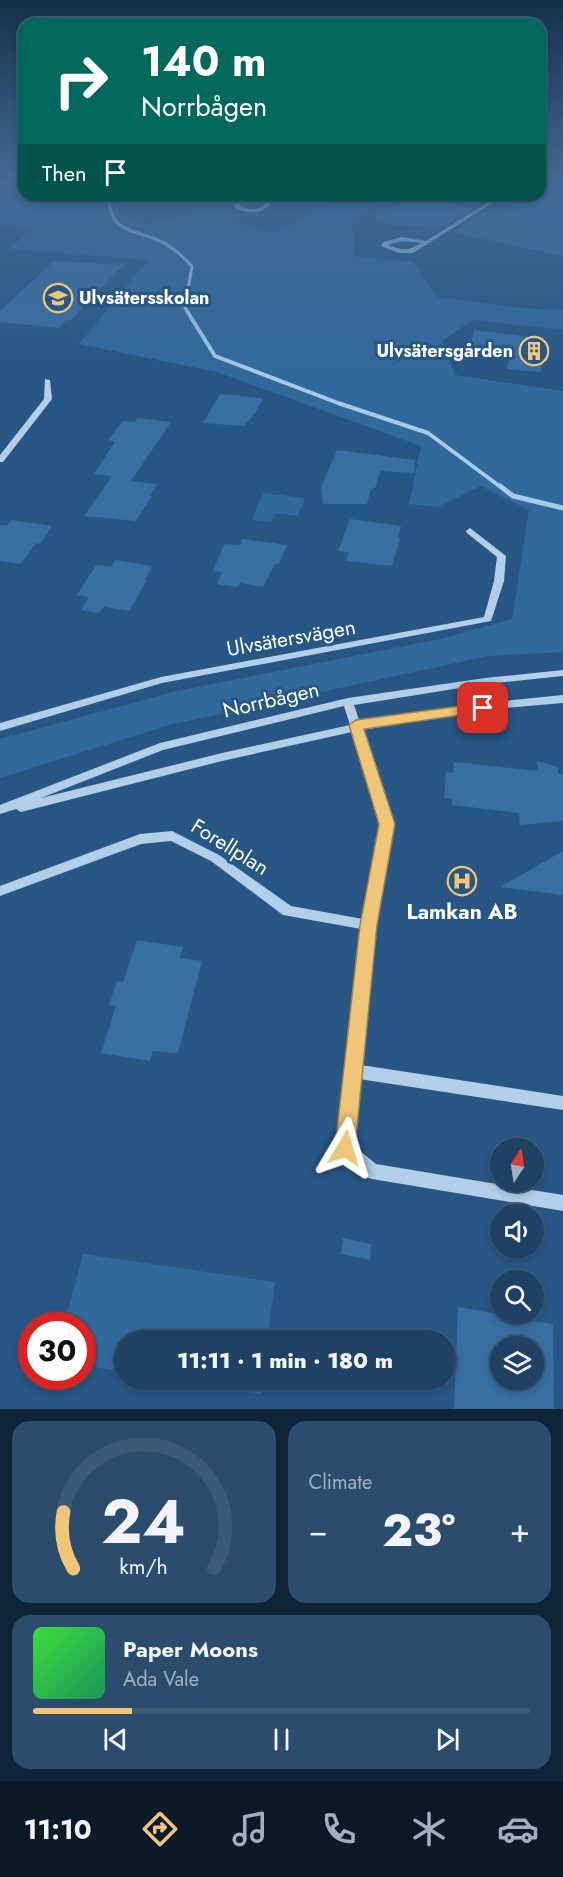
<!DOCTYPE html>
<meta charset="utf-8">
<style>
:root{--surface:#1e4164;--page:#2b4c6d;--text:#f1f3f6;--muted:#a1afbf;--line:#3c5a78;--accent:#f0c578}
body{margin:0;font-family:Jost,sans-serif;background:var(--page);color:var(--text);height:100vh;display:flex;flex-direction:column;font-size:22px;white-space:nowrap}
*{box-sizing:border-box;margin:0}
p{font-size:20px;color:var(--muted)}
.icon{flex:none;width:33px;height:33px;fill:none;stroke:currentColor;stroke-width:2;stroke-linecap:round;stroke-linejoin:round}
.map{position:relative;height:1409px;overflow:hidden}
.sheet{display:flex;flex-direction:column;gap:12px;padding:12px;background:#102437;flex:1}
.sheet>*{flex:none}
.hud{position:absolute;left:18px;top:18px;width:528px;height:183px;border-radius:18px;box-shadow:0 3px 9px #0003,0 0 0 2px var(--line);background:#00695c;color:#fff;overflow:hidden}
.needle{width:39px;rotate:12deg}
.fabs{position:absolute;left:490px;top:1138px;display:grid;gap:12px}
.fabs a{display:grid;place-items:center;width:54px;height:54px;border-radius:50%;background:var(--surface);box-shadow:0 3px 9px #0003,0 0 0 2px var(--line);font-size:30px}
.speed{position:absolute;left:18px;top:1312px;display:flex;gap:12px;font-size:30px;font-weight:700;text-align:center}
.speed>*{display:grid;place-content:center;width:78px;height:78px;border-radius:50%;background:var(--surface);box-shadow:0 3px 9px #0003,0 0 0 2px var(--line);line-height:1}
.speed .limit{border:9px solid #d22;background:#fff;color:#111}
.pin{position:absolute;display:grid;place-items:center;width:51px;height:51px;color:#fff;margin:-26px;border-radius:12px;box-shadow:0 3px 9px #0006}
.me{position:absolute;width:66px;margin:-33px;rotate:7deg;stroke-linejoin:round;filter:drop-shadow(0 0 4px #0008)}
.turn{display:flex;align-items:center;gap:21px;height:126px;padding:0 24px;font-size:27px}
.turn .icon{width:78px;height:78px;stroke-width:2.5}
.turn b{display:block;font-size:42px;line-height:51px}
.then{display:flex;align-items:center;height:57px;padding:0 24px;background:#0003;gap:12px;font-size:22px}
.big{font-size:45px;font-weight:800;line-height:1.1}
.sheet .widget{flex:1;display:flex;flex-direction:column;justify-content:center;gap:9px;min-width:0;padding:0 21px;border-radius:18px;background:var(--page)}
.sheet .dial{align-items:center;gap:0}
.dial svg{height:156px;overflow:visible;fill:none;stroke:var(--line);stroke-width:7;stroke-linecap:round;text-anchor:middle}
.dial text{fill:var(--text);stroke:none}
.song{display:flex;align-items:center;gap:18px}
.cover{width:72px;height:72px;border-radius:9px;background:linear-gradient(135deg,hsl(120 70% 55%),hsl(150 70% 35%))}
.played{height:6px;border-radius:3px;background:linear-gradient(90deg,var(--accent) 20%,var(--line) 20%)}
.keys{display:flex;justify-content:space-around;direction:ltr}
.heat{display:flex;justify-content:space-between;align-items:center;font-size:33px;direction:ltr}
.sheet .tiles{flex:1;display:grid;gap:12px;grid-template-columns:1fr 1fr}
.widget:last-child{grid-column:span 2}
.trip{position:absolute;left:114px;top:1330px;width:342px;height:60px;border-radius:30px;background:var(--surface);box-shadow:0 3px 9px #0003,0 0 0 2px var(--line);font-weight:800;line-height:60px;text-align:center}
.tabs{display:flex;height:96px;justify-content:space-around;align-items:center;background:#0c1a28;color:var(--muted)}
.tabs .icon{width:42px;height:42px}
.tabs .current{color:var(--accent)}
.tabs b{font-size:27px;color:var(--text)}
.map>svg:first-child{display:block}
.green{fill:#32699d}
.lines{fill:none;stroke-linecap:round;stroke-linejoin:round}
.stream-far2{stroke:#a7cae8;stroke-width:3}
.stream-far1{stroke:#a7cae8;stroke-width:4}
.stream{stroke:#a7cae8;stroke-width:5}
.building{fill:#386ea2;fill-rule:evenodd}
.minor{fill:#b2cee8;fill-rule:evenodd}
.route{fill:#f0c578;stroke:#9c804e;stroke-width:1.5}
.labels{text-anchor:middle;stroke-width:6;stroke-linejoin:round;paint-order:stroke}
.far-poi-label{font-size:18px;font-weight:bold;fill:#fff;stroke:#285785;text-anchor:start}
.street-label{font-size:21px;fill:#fff;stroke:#285785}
.poi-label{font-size:21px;font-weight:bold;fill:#fff;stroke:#285785}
</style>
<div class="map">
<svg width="563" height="1409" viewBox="0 0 563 1409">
<rect width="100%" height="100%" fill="#285785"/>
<!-- green -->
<g class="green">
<polygon points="46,195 120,195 119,212 143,224 213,209 238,216 229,221 273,233 342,199 327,195 392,195 353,218 353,256 413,262 437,297 522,308 563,310 563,330 472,320 442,341 455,375 563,391 563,652 488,656 169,725 0,778 0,739 177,691 440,639 512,619 529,510 481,486 437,507 409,504 421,446 217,372 79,344 148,260 10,249 31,229 0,226 0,200 26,203"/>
<polygon points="263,493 305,498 298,516 275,513 271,522 252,520"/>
<polygon points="83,1254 275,1282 267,1341 124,1341 124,1372 83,1365 82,1326 64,1326"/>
<polygon points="174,1380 262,1380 261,1394"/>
</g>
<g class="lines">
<!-- stream-far2 -->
<path class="stream-far2" d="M108 195C111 233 129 228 158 240 172 246 182 256 192 266L185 308 188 312"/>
<!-- stream-far1 -->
<polyline class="stream-far1" points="187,311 215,356 338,403 428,433 502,488"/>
<!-- stream -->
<polyline class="stream" points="500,486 513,496 563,508"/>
</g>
<!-- building -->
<g class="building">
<polygon points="551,181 563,183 563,256 451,232 484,211 498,214 529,195 540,195 540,188"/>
<polygon points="413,196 463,206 474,209 440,229 406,225 401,227 372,219"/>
<polygon points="54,261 123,265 71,320 66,320 59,328 0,322 0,311"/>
<polygon points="474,330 545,339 541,372 507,369 510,352 470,349"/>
<polygon points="220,394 260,398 263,399 255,413 244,426 203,423"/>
<polygon points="138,418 171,422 131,481 157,484 150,496 152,496 136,521 84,516 112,476 94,474 115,442 108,440 123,421 135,422"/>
<polygon points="337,450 415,460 414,473 381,471 375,488 371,489 367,504 323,504 321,487"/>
<polygon points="350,519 401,526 398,539 400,539 392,566 346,561 349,552 338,551"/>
<polygon points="11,520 52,526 40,544 36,543 21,564 0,561 0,525 7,526"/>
<polygon points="242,539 287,545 279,564 275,563 263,587 240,583 238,587 217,584 222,572 213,571 224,544 240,545"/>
<polygon points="115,560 152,566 145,580 147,580 131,608 129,611 104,607 99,613 81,610 89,597 77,595 96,565 112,566"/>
<polygon points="537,761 558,767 558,774 563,774 563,821 520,825 519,813 452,805 452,799 444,798 446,772 453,773 454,762 538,771"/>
<polygon points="563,851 563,895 500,887"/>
<polygon points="137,940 183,947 180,958 202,961 178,1053 153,1051 150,1061 101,1053 116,1006 109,1005 117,981 123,982"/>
<polygon points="343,1238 371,1244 370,1260 341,1254"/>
<path d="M458 1307 516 1317V1314H535V1321L553 1324 554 1409H454ZM501 1347H534V1380H501Z"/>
</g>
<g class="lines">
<!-- minor -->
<g class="minor">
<polygon points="19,178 24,178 24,179 0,184 0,182"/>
<path d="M236 195H248L269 201 270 205C259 215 246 214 234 207ZM240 196 264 203V205C257 211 249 210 240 206Z"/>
<path d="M500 195H505L413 253H399L381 246 383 242 402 237 426 241ZM402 241 421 243C407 252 403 250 387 245Z"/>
<polygon points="45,379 50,380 52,399 3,462 0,462 0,455 44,399"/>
<polygon points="470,528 506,556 504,581 491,621 162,683 0,731 0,723 161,677 484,617 494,581 497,557 467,533 466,531"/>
<path d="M563 670V676L485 684 354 705 360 723 494 702 563 695V703L494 709 362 730 393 824 374 925 361 1065 563 1096V1110L359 1079 353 1145 376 1164 563 1195V1211L372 1179 366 1177 340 1153 337 1148 361 929 283 915 211 861 171 841 141 844 0 896V886L140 834 172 831 219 855 291 906 363 919 381 824 352 732 222 761 21 812 16 809 0 814V805L160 743 348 698 485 678ZM344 706 350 725 222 753 41 798 163 750Z"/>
</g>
</g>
<!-- sky -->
<linearGradient id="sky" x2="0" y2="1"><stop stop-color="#163049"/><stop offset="0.47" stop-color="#426994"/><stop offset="1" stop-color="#426994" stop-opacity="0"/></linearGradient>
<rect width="563" height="375" fill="url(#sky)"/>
<!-- route -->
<polygon class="route" points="483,703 488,704 490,708 488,711 364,729 395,824 377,925 355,1148 352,1155 345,1158 338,1155 335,1148 360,925 379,824 349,725 356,720"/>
<!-- icons -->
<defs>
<g id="school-ring" transform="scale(1.5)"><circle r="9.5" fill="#285785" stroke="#f0c578" stroke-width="1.5"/><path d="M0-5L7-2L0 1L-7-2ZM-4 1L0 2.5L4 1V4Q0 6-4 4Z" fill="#f0c578"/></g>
<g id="building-ring" transform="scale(1.5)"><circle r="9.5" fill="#285785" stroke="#f0c578" stroke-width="1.5"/><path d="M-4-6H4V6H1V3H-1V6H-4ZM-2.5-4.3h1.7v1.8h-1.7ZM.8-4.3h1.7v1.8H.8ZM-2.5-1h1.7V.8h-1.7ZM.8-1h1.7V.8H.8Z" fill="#f0c578"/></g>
<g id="hospital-ring" transform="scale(1.5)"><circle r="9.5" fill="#285785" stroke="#f0c578" stroke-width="1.5"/><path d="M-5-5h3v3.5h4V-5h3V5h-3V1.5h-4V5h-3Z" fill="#f0c578"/></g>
</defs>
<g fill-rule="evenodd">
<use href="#school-ring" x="58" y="298"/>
<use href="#building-ring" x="534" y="351"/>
<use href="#hospital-ring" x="462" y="881"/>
</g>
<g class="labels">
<!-- far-poi labels -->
<g class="far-poi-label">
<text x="79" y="304">Ulvsätersskolan</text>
<text x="513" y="357" text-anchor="end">Ulvsätersgården</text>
</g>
<!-- street labels -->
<g class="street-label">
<text transform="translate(291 638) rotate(-10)" y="7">Ulvsätersvägen</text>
<text transform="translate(271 700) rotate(-13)" y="7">Norrbågen</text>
<text transform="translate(230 847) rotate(32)" y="7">Forellplan</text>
</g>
<!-- poi labels -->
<g class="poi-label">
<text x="462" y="919">Lamkan AB</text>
</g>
</g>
</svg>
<div class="fabs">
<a><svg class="needle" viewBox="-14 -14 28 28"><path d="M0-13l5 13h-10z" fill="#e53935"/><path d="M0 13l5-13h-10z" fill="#a1afbf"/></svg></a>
<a><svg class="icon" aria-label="sound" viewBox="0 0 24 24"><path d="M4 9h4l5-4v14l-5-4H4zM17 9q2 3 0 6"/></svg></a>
<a><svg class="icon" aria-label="search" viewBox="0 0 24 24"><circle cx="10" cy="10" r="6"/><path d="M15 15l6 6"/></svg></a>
<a><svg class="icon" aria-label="layers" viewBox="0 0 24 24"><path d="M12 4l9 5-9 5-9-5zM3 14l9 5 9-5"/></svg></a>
</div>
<div class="speed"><div class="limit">30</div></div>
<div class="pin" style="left:483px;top:708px;background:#d93025"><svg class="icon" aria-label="arrive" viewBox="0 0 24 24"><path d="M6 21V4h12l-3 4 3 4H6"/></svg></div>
<svg class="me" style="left:345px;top:1148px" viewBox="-20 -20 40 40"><path d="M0-17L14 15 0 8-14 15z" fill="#f0c578" stroke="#fff" stroke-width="4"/></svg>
<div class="trip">11:11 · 1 min · 180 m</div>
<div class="hud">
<div class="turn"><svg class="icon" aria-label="right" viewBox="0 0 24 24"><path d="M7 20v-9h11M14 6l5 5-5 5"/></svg><div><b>140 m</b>Norrbågen</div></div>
<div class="then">Then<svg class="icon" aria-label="arrive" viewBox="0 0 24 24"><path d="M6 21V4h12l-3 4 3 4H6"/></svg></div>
</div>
</div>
<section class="sheet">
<div class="tiles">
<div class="widget dial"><svg viewBox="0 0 100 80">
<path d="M14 69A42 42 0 1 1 86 69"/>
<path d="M14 69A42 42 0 0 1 9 40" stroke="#f0c578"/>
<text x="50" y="56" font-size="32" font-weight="700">24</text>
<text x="50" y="72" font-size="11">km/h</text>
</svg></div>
<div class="widget"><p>Climate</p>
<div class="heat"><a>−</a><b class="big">23°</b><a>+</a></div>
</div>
<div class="widget">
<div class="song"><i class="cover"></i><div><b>Paper Moons</b><p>Ada Vale</p></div></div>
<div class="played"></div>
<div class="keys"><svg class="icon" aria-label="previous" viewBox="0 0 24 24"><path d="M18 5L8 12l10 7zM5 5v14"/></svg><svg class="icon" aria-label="pause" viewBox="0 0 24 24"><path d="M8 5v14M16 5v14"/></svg><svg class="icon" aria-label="next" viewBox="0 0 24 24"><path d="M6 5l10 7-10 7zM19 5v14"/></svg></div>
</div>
</div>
</section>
<nav class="tabs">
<b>11:10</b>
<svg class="icon current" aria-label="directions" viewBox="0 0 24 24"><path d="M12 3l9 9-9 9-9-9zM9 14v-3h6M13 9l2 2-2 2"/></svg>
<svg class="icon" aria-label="music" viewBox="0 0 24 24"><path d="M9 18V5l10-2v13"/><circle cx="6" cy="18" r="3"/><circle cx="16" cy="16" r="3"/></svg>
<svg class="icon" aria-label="phone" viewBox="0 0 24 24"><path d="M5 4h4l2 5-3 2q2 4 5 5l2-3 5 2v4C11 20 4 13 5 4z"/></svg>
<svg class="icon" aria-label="climate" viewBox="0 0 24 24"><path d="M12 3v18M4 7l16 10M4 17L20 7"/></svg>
<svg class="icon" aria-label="car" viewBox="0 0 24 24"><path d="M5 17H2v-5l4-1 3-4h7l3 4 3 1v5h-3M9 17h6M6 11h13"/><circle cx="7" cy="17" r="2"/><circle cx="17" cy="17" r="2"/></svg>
</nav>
